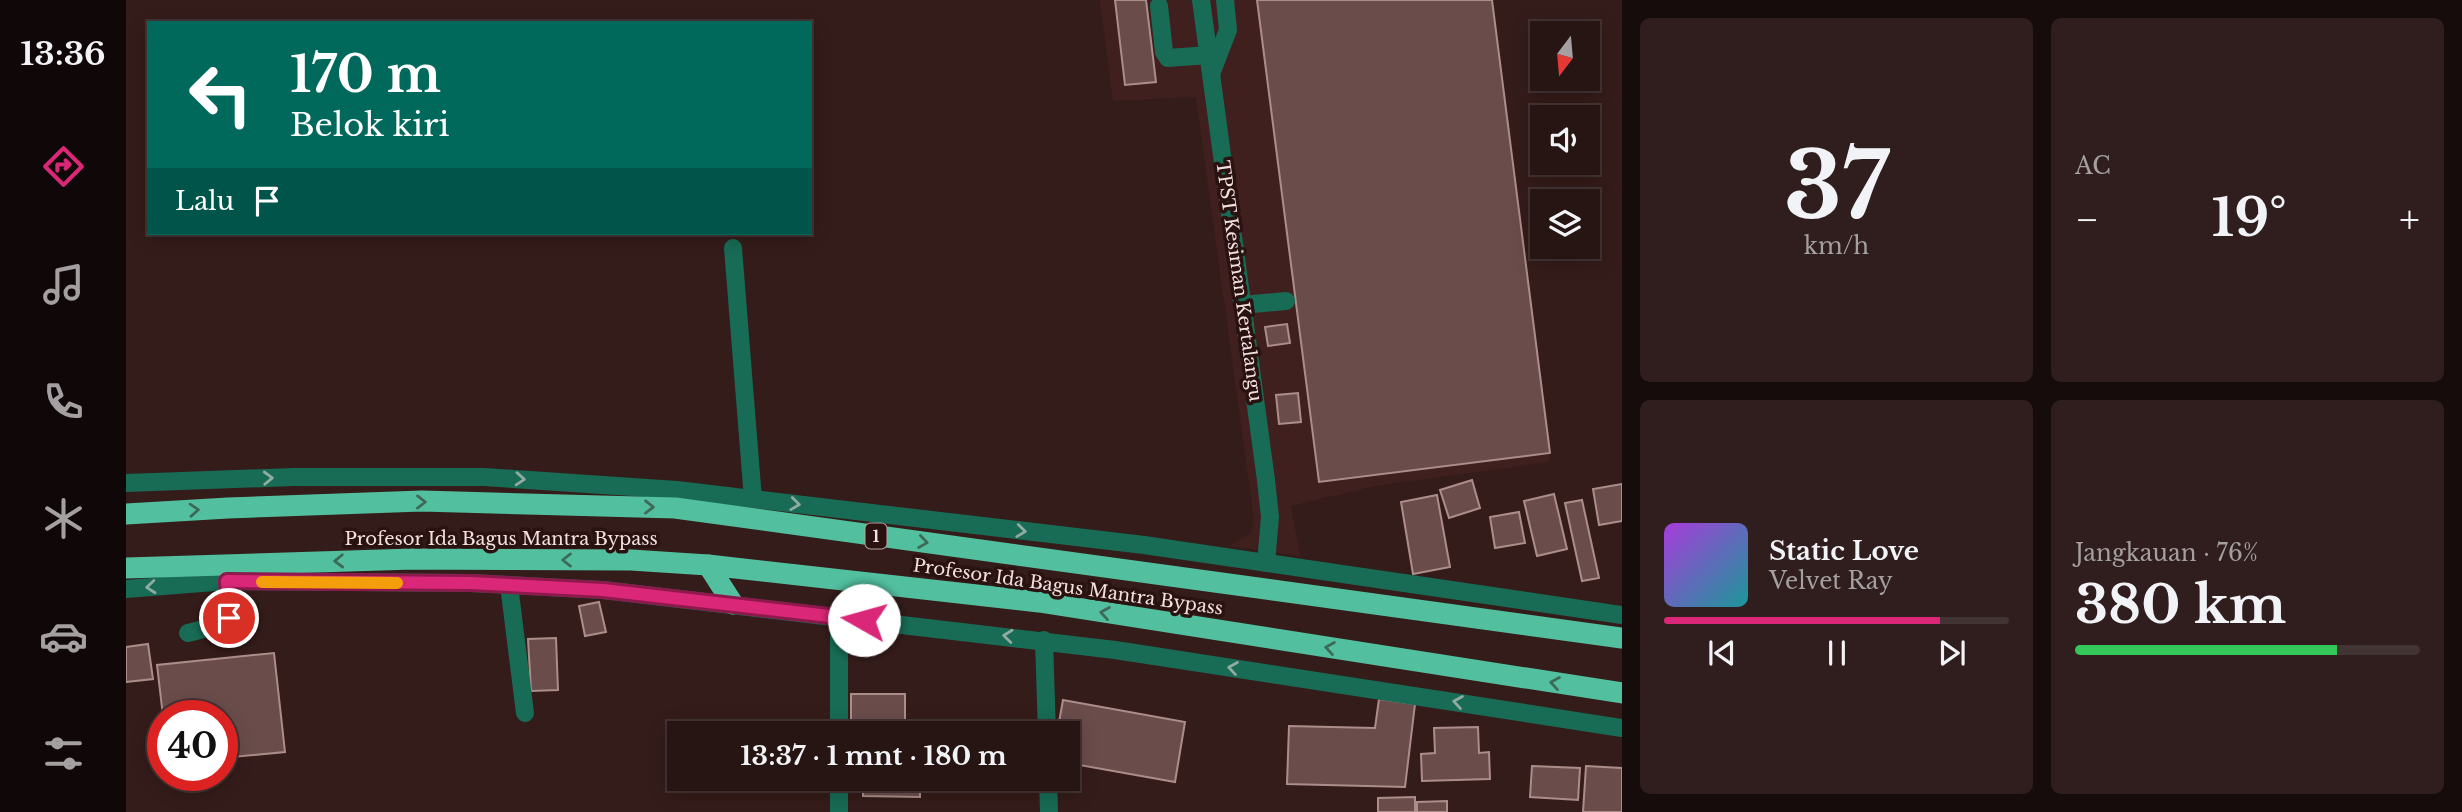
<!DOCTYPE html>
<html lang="id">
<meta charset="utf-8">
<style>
:root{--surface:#271514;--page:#2f1e1d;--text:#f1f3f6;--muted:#a49fa0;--line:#433434;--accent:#db2777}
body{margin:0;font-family:"Libre Baskerville",serif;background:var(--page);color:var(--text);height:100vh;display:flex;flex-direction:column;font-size:26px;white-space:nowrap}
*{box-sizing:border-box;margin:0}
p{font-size:23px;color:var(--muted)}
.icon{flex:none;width:38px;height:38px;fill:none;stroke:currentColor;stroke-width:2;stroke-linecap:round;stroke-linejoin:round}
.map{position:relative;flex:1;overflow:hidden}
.drawer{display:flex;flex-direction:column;gap:18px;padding:18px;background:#150c0b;width:840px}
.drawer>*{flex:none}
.banner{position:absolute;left:21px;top:21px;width:665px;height:214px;border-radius:0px;box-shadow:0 4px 18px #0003,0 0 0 2px var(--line);background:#00695c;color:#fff;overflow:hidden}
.needle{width:46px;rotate:196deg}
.tools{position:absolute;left:1404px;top:21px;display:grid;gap:14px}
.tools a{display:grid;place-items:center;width:70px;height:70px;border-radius:0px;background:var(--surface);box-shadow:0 4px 18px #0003,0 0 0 2px var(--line);font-size:35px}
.speed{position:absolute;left:21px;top:700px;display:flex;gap:14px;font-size:35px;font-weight:700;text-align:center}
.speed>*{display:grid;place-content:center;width:91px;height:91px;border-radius:50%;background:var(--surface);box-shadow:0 4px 18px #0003,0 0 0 2px var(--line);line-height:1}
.speed .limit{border:10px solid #d22;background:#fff;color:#111}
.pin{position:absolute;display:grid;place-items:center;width:60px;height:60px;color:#fff;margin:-30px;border:4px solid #fff;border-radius:50%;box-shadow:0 2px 7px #0007}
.me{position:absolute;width:77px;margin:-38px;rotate:277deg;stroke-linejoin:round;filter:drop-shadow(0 0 5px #0008)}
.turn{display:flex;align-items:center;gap:24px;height:147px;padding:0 28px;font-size:32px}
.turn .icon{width:91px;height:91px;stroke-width:2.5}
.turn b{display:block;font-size:49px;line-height:60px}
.then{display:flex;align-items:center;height:66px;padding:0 28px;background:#0003;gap:14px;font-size:26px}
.big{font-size:52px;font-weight:700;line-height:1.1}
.drawer .tile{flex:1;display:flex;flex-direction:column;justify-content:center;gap:10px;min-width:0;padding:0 24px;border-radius:10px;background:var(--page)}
.drawer .dial{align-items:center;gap:0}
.dial b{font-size:91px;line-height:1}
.song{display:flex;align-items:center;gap:21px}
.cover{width:84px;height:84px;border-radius:10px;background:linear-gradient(135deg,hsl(280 70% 55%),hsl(180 70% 35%))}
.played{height:7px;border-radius:4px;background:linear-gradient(90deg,var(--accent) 80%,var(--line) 80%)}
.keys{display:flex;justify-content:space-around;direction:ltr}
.heat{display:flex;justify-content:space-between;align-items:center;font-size:38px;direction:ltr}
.charge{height:10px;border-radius:5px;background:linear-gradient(90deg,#34c759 76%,var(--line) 0)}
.drawer .tiles{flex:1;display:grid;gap:18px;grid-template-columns:repeat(2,1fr)}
.trip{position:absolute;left:541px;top:721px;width:413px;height:70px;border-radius:0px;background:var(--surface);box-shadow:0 4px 18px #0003,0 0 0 2px var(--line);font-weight:700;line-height:70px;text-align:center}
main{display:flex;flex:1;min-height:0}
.dock{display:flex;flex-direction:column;width:126px;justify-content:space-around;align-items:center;background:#100808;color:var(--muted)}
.dock .icon{width:49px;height:49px}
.dock .current{color:var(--accent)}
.dock b{font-size:32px;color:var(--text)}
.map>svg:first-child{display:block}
.built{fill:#40201f}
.building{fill:#6a4d4b;stroke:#ad8d8a;stroke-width:2}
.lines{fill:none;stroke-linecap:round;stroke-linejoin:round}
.minor{stroke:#186b54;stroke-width:18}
.highway{stroke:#52c09f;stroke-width:21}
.oneway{stroke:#90aba0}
.oneway2{stroke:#3e6958}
.route-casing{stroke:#8e194d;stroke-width:18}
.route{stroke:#db2777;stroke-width:12}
.slow{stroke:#f59e0b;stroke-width:12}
.labels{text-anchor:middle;stroke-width:7;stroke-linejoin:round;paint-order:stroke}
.shield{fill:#2a1211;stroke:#b6a2a1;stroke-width:2}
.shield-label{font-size:16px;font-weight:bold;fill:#f2e0df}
.street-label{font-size:18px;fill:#f2e0df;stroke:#2a1211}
</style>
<main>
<nav class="dock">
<b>13:36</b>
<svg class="icon current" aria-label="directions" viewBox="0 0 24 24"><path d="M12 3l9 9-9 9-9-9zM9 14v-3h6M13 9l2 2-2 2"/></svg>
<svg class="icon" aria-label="music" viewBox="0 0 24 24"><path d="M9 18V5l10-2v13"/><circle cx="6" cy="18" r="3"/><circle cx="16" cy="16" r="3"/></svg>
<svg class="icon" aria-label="phone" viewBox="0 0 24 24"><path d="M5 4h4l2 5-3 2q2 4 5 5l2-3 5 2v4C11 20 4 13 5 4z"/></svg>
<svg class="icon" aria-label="climate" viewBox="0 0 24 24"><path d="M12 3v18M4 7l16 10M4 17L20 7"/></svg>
<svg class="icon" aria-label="car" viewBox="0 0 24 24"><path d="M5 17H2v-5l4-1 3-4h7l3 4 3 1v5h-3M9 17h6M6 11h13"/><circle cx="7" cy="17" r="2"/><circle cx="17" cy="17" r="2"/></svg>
<svg class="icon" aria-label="filters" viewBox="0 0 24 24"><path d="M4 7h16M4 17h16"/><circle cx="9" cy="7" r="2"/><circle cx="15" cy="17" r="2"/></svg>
</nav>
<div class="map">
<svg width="1496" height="812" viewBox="0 0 1496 812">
<rect width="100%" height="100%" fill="#341c1a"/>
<!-- built -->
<polygon class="built" points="974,0 1366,0 1424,453 1423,462 1248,486 1165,506 1174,556 1104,546 1125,533 1128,519 1070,97 987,101"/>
<!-- building -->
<g class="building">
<polygon points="989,0 1020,0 1030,82 999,85"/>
<polygon points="1131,0 1366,0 1424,453 1193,482"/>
<polygon points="1161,324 1164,343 1142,346 1139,327"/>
<polygon points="1172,393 1175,422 1153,424 1150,395"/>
<polygon points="1346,480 1354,508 1323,518 1314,490"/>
<polygon points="1496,484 1496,521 1473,525 1467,489"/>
<polygon points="1428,494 1441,549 1411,556 1398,501"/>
<polygon points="1311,495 1324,567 1287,574 1275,502"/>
<polygon points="1456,500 1473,578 1456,581 1439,503"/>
<polygon points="1393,512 1399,543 1369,548 1364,517"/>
<polygon points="473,602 480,632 459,636 453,606"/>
<polygon points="430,638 432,690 405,691 402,639"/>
<polygon points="22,644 27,679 0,682 0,647"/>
<polygon points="148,653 159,752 96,758 96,716 37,716 31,665"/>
<rect x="725" y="694" width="54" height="39"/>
<polygon points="1253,699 1289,704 1279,787 1161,784 1163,726 1249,728"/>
<polygon points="937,700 1059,722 1049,782 942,763 942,733 931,733"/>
<polygon points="1352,727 1353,753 1363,752 1364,779 1296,781 1295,754 1309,753 1308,728"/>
<polygon points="1406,766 1454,768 1452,800 1404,797"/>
<polygon points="1460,766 1496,768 1496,812 1457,812"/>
<polygon points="737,781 794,782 794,797 737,796"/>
<polygon points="1289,797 1289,812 1252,812 1252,798"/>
<polygon points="1321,801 1321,812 1291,812 1291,802"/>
</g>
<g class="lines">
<!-- minor -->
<g class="minor">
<polyline points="1075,0 1140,480 1144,517 1140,563"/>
<polyline points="1033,6 1038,52 1042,58 1083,55"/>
<polyline points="1085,74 1102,30 1099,0"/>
<polyline points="607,248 627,499"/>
<polyline points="1116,305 1160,301"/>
<polyline points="0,483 168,477 358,477 551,490 1018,545 1496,615"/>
<polyline points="383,585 399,713"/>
<polyline points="0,589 101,581 345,583 477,590 989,650 1496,728"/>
<polyline points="713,617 713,733"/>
<polyline points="62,633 101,623 103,618 101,581"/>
<polyline points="918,640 921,733"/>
<polyline points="922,779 923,812"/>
<polyline points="713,812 713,779"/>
</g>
<!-- highway -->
<g class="highway">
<polyline points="0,514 102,508 296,501 549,508 1496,638"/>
<polyline points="582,565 607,604"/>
<polyline points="0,568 287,559 505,560 582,565 913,602 1496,693"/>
</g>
</g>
<!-- one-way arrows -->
<defs><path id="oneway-chevron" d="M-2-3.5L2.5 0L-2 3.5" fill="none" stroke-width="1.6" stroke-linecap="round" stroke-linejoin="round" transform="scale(1.75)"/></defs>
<g class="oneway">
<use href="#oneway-chevron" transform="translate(142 478) rotate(-2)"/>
<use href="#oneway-chevron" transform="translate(394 479) rotate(4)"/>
<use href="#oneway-chevron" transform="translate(669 504) rotate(7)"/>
<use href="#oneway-chevron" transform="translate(895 531) rotate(7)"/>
<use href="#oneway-chevron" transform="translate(25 587) rotate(175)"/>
<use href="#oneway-chevron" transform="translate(882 636) rotate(-174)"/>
<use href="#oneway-chevron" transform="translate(1107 668) rotate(-171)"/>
<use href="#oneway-chevron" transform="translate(1332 702) rotate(-171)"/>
</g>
<g class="oneway2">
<use href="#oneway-chevron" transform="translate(295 502)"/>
<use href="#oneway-chevron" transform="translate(523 507) rotate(1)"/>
<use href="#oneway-chevron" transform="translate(68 510) rotate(-4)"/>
<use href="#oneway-chevron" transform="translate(797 542) rotate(8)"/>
<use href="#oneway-chevron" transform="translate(441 560) rotate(-180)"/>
<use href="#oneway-chevron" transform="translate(213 561) rotate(178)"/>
<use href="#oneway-chevron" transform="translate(979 613) rotate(-171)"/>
<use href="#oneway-chevron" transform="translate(1204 648) rotate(-171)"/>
<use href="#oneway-chevron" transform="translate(1429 683) rotate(-171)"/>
</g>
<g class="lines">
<!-- route casing -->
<g class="route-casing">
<polyline id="route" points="103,618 101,581 345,583 477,590 738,620"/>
</g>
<!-- route -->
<use href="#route" class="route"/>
<!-- slow -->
<polyline class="slow" points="136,582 271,583"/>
</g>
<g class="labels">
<!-- shield labels -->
<rect class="shield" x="739.5" y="523.5" width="21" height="25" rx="5"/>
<g class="shield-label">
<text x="750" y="542">1</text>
</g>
<!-- street labels -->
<g class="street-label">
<text transform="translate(1113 281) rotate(82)" y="6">TPST Kesiman Kertalangu</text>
<text x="375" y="545">Profesor Ida Bagus Mantra Bypass</text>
<text transform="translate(942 587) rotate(8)" y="6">Profesor Ida Bagus Mantra Bypass</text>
</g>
</g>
</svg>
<div class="tools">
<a><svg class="needle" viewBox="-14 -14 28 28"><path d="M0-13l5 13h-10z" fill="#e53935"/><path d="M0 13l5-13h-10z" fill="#a49fa0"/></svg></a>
<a><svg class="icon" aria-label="sound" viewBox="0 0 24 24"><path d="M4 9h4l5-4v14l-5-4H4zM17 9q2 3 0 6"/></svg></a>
<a><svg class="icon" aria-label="layers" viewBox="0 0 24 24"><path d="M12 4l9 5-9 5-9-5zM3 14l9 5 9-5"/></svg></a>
</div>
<div class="speed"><div class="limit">40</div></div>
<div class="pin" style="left:103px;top:618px;background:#d93025"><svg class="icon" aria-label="arrive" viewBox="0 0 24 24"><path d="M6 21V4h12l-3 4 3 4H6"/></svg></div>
<svg class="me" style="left:738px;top:620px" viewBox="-20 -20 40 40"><circle r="19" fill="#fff"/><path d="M0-13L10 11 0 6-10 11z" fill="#db2777"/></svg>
<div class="trip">13:37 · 1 mnt · 180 m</div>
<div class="banner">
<div class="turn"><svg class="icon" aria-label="left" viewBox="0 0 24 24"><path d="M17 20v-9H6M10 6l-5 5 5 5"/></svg><div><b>170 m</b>Belok kiri</div></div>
<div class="then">Lalu<svg class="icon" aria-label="arrive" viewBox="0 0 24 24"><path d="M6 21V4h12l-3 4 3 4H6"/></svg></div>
</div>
</div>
<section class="drawer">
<div class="tiles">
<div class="tile dial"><b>37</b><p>km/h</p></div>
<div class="tile"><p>AC</p>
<div class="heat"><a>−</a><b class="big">19°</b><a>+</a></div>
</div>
<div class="tile">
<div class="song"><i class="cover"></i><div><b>Static Love</b><p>Velvet Ray</p></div></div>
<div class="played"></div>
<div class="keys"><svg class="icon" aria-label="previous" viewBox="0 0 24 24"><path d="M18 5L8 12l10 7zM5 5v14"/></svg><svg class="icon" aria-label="pause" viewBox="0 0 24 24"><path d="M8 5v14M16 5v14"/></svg><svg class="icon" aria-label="next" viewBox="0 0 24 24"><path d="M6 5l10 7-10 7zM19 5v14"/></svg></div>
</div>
<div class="tile"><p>Jangkauan · 76%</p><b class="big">380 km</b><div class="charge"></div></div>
</div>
</section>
</main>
